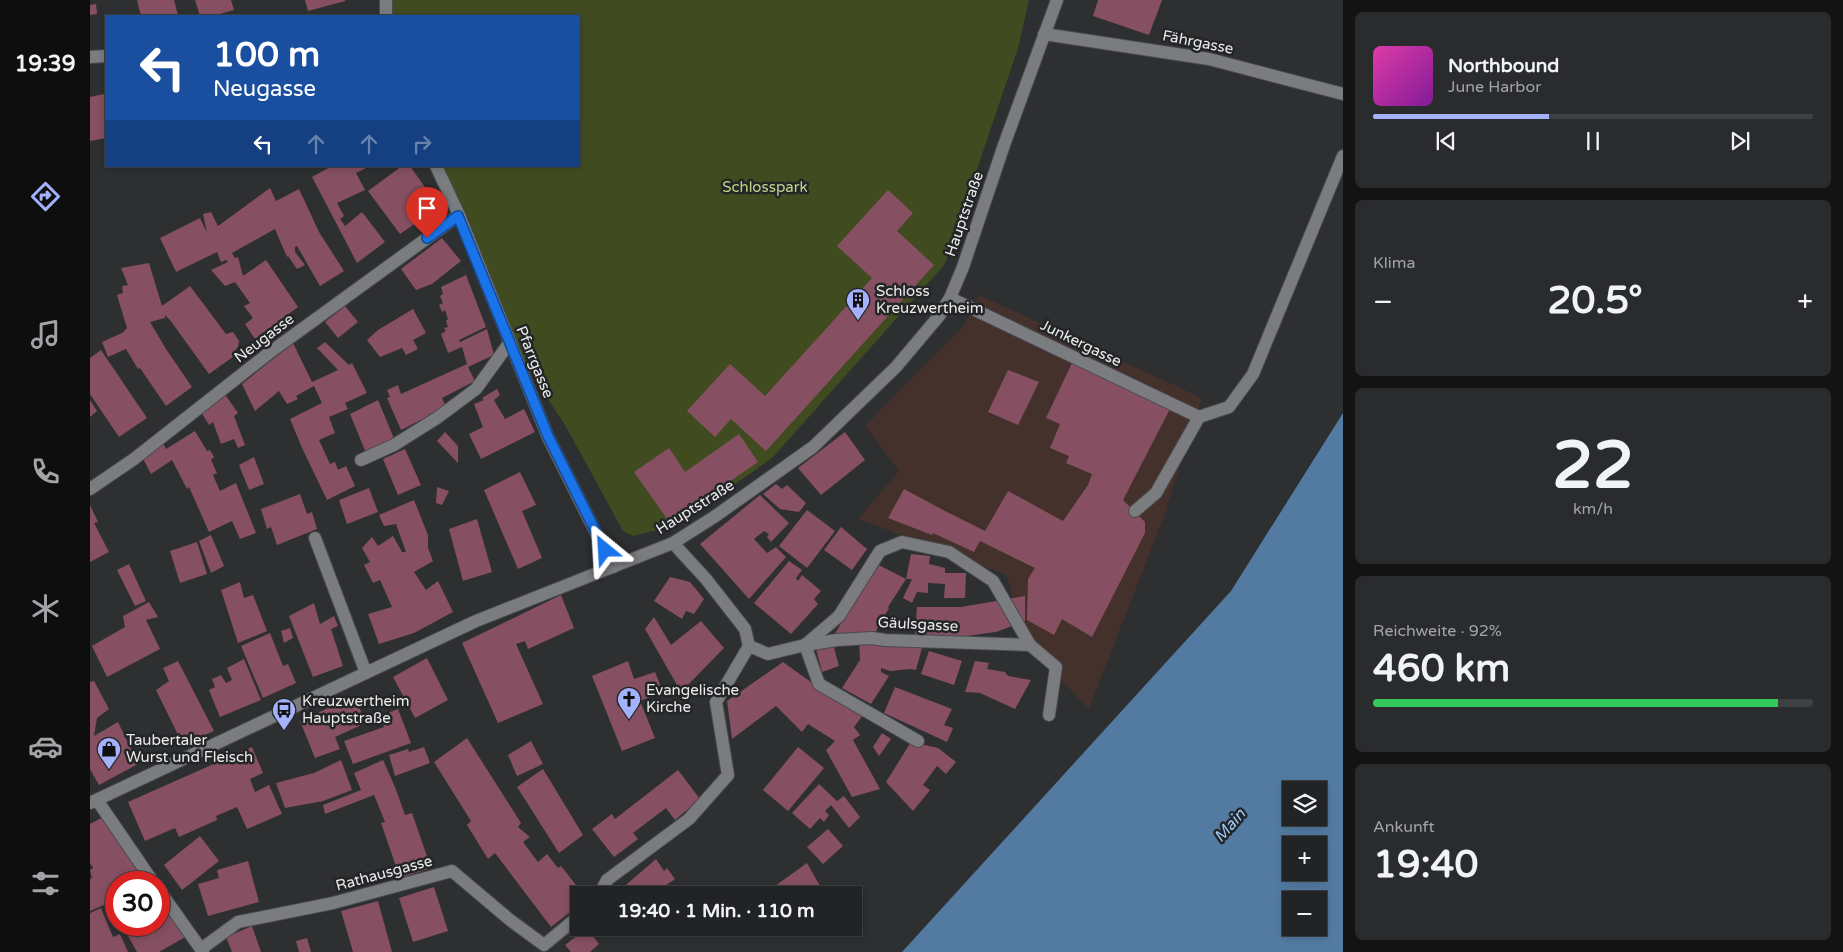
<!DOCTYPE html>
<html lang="de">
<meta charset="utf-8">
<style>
:root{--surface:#222325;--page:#2a2b2d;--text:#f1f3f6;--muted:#a2a4a7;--line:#3f4042;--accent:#a4b2fc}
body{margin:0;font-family:"Varela Round",sans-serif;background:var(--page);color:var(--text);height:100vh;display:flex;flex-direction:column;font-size:19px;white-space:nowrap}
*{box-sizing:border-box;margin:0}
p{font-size:16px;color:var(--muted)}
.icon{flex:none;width:28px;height:28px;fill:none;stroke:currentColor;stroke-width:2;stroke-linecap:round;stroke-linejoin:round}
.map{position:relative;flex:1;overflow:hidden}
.sheet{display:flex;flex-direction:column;gap:12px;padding:12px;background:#131314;width:500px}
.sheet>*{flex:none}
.banner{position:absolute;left:15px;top:15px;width:475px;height:152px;border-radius:0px;box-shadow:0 2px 8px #0003,0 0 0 1px var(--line);background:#1a4fa0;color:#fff;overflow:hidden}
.fabs{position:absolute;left:1192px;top:781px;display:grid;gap:10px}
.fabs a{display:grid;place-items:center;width:45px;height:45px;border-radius:0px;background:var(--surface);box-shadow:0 2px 8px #0003,0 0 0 1px var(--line);font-size:25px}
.speed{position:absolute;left:15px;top:871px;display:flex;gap:10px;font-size:25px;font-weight:700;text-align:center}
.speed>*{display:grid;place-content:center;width:65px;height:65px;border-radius:50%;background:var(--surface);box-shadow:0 2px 8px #0003,0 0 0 1px var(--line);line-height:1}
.speed .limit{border:8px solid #d22;background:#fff;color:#111}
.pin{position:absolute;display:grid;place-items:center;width:42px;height:42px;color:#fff;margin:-51px -21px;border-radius:50% 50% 50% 0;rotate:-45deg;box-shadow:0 0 5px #0007}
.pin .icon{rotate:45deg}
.me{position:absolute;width:55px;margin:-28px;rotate:333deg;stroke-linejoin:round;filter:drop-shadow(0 0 4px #0008)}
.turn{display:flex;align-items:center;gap:18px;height:105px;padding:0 25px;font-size:22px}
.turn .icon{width:65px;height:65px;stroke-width:2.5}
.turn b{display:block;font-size:35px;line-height:42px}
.lanes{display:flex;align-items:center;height:48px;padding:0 25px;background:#0003;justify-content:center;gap:25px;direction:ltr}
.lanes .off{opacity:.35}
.big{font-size:38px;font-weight:700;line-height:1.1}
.sheet .card{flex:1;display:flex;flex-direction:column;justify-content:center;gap:8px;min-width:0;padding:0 18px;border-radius:8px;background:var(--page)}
.sheet .dial{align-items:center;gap:0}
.dial b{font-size:65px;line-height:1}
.song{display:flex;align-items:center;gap:15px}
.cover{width:60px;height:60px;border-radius:8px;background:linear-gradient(135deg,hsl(320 70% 55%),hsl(290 70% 35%))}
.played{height:5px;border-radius:2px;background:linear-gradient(90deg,var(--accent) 40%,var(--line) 40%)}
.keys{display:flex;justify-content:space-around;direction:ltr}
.heat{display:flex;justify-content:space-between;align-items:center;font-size:28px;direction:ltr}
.charge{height:8px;border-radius:4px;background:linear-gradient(90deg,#34c759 92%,var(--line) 0)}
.trip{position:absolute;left:480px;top:886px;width:292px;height:50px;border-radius:0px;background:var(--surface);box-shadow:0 2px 8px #0003,0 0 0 1px var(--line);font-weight:700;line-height:50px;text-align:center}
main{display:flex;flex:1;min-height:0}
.tab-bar{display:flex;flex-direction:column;width:90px;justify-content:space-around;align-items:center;background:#0e0e0f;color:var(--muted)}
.tab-bar .icon{width:35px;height:35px}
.tab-bar .selected{color:var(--accent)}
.tab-bar b{font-size:22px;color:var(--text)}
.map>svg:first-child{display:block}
.industrial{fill:#44312b}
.green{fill:#404c20}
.water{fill:#537ba2;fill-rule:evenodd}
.building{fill:#865062}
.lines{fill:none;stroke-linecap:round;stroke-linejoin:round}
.lane-casing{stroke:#494a4c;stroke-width:14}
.street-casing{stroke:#494a4c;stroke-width:14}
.secondary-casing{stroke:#494a4c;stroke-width:14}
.lane{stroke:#7a7c7f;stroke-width:12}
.street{stroke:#7a7c7f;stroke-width:12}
.secondary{stroke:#7a7c7f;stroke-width:12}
.route-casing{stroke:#114b97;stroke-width:12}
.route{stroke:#1a73e8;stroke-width:9}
.labels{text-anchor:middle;stroke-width:5;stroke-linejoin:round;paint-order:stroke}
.street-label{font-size:15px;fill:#eaebec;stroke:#242527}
.park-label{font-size:15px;fill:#c0d688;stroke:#242527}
.poi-label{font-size:15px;fill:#eaebec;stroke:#242527;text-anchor:start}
.water-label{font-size:16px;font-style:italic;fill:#9ccdfc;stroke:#242527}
</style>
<main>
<nav class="tab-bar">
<b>19:39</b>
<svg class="icon selected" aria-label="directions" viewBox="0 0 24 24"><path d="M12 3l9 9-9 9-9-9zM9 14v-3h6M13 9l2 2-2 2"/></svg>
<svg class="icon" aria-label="music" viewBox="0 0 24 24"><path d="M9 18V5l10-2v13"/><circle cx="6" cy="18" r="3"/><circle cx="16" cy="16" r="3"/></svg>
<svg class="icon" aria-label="phone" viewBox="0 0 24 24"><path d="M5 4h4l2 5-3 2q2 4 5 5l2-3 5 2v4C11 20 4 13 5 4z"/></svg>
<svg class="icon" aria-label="climate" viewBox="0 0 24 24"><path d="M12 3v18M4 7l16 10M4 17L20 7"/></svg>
<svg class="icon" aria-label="car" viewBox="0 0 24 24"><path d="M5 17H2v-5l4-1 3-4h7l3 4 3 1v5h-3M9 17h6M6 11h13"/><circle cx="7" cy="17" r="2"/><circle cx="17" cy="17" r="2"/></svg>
<svg class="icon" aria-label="filters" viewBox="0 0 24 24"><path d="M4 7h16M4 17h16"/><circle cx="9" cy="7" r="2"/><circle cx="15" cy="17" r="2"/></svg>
</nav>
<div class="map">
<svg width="1253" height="952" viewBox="0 0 1253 952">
<rect width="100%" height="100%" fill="#2d2f31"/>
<!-- industrial -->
<polygon class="industrial" points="889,295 1112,398 1073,519 999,709 933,641 917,575 768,519 809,471 775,426 875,324"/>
<!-- green -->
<polygon class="green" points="296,0 939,0 928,48 855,264 684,456 660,474 579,527 543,536 533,531 475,425 420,342 346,166 489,166 489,16 296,16"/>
<!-- water -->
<path class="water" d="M1253 413V952H812L1141 591ZM1201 790H1229V818H1201ZM1201 845H1229V872H1201ZM1201 900H1229V928H1201Z"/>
<!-- building -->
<g class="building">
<polygon points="47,0 84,0 88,15 51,16"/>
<polygon points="105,0 141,0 144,10 123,16 110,16"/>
<polygon points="215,0 255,0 255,1 218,11"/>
<polygon points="1008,0 1072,0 1059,35 1003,16"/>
<polygon points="6,4 7,14 0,15 0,5"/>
<polygon points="14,90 16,90 16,138 0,141 0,97 14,94"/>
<polygon points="242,166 280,166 266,173 275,190 247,203 254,216 250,219 255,226 272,212 295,242 267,263 222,177"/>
<polygon points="312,166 320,166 349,207 310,234 278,191"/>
<polygon points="180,188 186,201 209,189 229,232 254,271 230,286 207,246 205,247 205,252 215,265 207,269 198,256 197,257 185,229 142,253 145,258 148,257 153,276 176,260 208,307 165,339 155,324 163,318 154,306 160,303 145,282 135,286 121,270 138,262 136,260 131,262 127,252 86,272 70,238 110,218 117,233 113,214 121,212 128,226"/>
<polygon points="798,190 823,213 807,231 844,265 676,451 641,419 625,437 597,411 640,364 675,396 782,278 747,246"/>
<polygon points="352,238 371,261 342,284 326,290 311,269"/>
<polygon points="59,263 72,306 100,286 136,334 143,332 149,341 148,347 145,350 147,354 119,374 80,320 75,315 75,318 60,322 76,349 102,387 76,406 50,368 48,369 36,349 18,357 12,342 32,333 37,328 27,295 33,293 32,286 38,285 31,268"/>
<polygon points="376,275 396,327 369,340 370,342 397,329 404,355 378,367 385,381 352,398 356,407 311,430 297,398 300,397 297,390 308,385 311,394 377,364 372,347 358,353 351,334 356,331 354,328 358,327 356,321 358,319 355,310 352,312 349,305 353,303 350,296 353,294 351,287"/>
<polygon points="255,306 268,322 248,338 235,322"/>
<polygon points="323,309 336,333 323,340 328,349 316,355 312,348 290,357 277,340 288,330"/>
<polygon points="235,342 259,365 262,363 277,393 255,403 258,409 239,417 245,433 229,440 240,464 245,462 248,470 256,466 265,486 237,500 212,448 200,419 232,403 224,386 206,396 208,399 197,404 189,391 165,411 152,384 203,343 222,382 248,370 227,348"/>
<polygon points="11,350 57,418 29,437 0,394 0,358"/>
<polygon points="982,363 1081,407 1033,500 1055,522 1055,533 1002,637 972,619 964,635 937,620 938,579 945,568 890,541 884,552 843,533 842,535 798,518 814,489 855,511 895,531 918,491 973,521 998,485 1002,474 976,463 979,456 960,448 970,424 956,418"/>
<polygon points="918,370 949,382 928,425 898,412"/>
<polygon points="407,389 410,395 404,400 415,419 434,409 445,432 391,459 379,434 393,427 384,404 394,400 392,398"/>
<polygon points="134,393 148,413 144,416 155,445 148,448 144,439 131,444 123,422 119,425 111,412"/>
<polygon points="0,400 7,411 0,417"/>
<polygon points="288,400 305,441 276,453 260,414"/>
<polygon points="105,431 117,451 120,450 124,457 121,460 127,473 123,475 130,491 146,483 166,533 150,539 142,521 119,532 99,487 97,489 82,460 61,474 52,457 72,441 76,449"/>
<polygon points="355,432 368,446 368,463 347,441"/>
<polygon points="755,432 775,460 731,495 708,468"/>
<polygon points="649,434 668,462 580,523 544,472 579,448 595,472"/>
<polygon points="315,449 331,485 308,495 293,459"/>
<polygon points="164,457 174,484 159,490 149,465"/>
<polygon points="430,472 446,505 432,511 452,558 428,569 394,490"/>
<polygon points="686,484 692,489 697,485 716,503 709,512 690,509 673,494"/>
<polygon points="347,487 359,491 352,505 346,503"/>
<polygon points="279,488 288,512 257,524 249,500"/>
<polygon points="210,494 217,514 222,512 227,529 187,545 181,527 177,529 171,509"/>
<polygon points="670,495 699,523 681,542 677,537 679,534 674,531 664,539 677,553 686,547 696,557 659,599 610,544"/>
<polygon points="324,500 338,535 338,548 343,561 324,572 336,590 348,581 363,612 324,633 289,644 278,614 302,607 290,580 283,583 274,565 280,562 272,548 282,537 288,546 303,536 312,552 316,552 306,524 294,526 289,515"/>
<polygon points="0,505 8,522 4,523 19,552 0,562"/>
<polygon points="717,510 745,531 717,568 689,546"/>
<polygon points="387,519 402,572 373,581 359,529"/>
<polygon points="751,527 777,549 762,570 734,550"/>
<polygon points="121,535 134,566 121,573 109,541"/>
<polygon points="107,542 117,574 90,583 80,551"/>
<polygon points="821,554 840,556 839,564 855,568 855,573 876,573 875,598 854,598 855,584 838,583 838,593 827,592 822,603 813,598 822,579 816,579"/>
<polygon points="699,561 712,570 706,578 708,581 712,575 731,591 724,599 728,604 701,634 664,603"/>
<polygon points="783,562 816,579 798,607 799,608 782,638 743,637 770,591 772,592"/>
<polygon points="39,564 56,601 45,606 27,570"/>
<polygon points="580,577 600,582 614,599 604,614 596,611 592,619 564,601"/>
<polygon points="150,582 154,598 163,595 177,631 148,643 131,590"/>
<polygon points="471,595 484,628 438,649 435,641 426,644 453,704 408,723 372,643"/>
<polygon points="935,596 935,621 906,632 870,637 825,635 827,607 871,607"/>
<polygon points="59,602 68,617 56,620 70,649 17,677 2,646 35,627 33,616"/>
<polygon points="224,603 230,624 244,616 248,626 241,629 253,666 223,677 199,616"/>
<polygon points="564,617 581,645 611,621 634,648 591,692 555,629"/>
<polygon points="200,628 203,638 194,643 191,631"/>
<polygon points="180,633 193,666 198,664 206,683 173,698 151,646"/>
<polygon points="769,639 795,640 832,648 826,670 820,669 800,671 791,668 791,672 799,676 781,704 752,688 770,660"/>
<polygon points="743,644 749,666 732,672 726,649"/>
<polygon points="839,651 872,661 864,685 831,674"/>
<polygon points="337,658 358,700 325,718 303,677"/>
<polygon points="154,659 171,700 130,717 119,690 125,687 122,679 131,675 136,683 142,680 137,668"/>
<polygon points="88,661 124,731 93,745 66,690 79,681 73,668"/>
<polygon points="538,661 544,679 565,672 573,692 550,701 565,738 532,751 502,676"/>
<polygon points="885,661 899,663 897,669 915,672 918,676 941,680 925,709 890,693 875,692"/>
<polygon points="693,662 732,690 773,715 764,727 770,735 763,740 790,789 762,797 736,750 745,741 718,724 712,732 686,706 642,739 637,701"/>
<polygon points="4,681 19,709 7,718 4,736 28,722 48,764 9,785 0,769 0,682"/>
<polygon points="805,687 862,709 854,725 863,728 857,742 794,713"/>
<polygon points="264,696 276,723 245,737 250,749 225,758 210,721"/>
<polygon points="308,709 321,743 263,764 254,741 294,727 291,716"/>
<polygon points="792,733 801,739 789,756 783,747"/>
<polygon points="377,738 431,823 428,827 440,837 433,842 448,862 457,854 468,868 471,866 494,895 489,895 489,905 461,927 405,853 398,859 377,825 381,821 344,762"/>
<polygon points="441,741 453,764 427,776 418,755"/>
<polygon points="821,742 848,748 866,762 856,774 847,766 833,785 840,790 823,811 796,782"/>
<polygon points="162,747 173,773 160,779 165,792 179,785 192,814 157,829 147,807 126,816 127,820 89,837 85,828 55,841 38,802"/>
<polygon points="334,747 340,763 305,776 299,755 318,749 319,752"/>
<polygon points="708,747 734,768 698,811 673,790"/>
<polygon points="251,760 262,790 233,801 195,808 186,783 224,773"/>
<polygon points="293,760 305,787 315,815 322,813 341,868 310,878 291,823 295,822 284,795 235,814 233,805 271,790 264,773"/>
<polygon points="453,769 493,835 469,853 427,787"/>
<polygon points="588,770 610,799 585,820 576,808 543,833 548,839 524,857 502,829 522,814 525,819"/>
<polygon points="729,784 747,801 754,796 770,817 759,828 741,805 735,811 739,815 734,822 730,818 720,829 702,813"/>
<polygon points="15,816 59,882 26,882 26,900 0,911 0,879 2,878 0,870 3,868 0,863 0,824"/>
<polygon points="738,829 753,846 733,864 717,847"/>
<polygon points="110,836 129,861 92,890 74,865"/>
<polygon points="566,859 574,871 577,868 585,879 569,890 571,894 528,895 537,884"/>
<polygon points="158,861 169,902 118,916 108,884 129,878 127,870"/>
<polygon points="717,863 735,895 692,895 685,886"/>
<polygon points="344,887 358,931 323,942 309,898"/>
<polygon points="288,901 302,952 263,952 251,911"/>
<polygon points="11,908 23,937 30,934 38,952 0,952 0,913"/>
<polygon points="80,908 97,936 69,952 47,952 37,934 52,925 69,925 69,915"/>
<polygon points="162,926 171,952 142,952 136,937"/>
<polygon points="497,928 509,944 500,952 481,952 475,945"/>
<polygon points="217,938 221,952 209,952 206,941"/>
</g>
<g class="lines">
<!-- lane casing -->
<g class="lane-casing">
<polyline id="lane" points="1045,511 1066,493 1109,417 1139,407 1163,374 1253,156"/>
</g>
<!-- street casing -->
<g class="street-casing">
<g id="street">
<polyline points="296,16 296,0"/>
<polyline points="954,34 1119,59 1253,94"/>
<polyline points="0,57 16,56"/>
<polyline points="346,166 369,215 458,437 523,567"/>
<polyline points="860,298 1109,417"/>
<polyline points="271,460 304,445 347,418 386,389 420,342"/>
<polyline points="0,489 44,459 179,353 369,215"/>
<polyline points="225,538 276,673"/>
<polyline points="583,543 616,579 655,629 659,646 678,654 715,645 747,640 782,638 795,640 940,645"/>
<polyline points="828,741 729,684 715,645 749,616 790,551 812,542 859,552 903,581 940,645 966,667 959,715"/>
<polyline points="7,800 63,882"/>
<polyline points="69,890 113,952"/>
<polyline points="509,895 517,880 599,819 638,775 626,702 659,646"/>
<polyline points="111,949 148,922 243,903 362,871 420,920 454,945 489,916"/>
</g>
</g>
<!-- secondary casing -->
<g class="secondary-casing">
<polyline id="secondary" points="0,803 386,621 583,543 624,517 723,447 806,367 849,316 860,298 873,267 914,145 967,0"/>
</g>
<!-- lane -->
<use href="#lane" class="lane"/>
<!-- street -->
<use href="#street" class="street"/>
<!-- secondary -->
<use href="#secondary" class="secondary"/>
</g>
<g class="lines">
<!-- route casing -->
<g class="route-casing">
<polyline id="route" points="337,238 368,216 458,436 515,550"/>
</g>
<!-- route -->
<use href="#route" class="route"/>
</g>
<!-- icons -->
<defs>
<g id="building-pin" transform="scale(1.25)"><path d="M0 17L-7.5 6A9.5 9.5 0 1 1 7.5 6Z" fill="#a4b2fc" stroke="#242527"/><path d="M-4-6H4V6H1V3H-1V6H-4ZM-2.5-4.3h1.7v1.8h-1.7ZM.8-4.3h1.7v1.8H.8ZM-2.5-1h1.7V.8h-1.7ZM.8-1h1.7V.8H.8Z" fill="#111"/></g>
<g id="church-pin" transform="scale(1.25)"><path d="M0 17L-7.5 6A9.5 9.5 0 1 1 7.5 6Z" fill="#a4b2fc" stroke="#242527"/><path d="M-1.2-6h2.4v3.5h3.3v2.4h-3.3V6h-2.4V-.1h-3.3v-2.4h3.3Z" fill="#111"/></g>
<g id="bus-pin" transform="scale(1.25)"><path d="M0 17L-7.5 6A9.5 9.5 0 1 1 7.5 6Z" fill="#a4b2fc" stroke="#242527"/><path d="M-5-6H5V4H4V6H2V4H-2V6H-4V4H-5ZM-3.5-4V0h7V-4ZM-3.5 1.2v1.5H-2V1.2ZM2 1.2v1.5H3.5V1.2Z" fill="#111"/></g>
<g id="shop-pin" transform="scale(1.25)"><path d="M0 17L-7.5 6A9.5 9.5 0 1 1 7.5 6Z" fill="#a4b2fc" stroke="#242527"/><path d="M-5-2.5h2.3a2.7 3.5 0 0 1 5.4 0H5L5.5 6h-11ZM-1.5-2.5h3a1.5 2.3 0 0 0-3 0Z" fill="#111"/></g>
</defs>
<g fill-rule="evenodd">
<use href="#building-pin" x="768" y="300"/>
<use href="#church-pin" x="539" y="699"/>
<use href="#bus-pin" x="194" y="710"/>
<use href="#shop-pin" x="19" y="749"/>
</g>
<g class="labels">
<!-- street labels -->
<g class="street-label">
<text transform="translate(1108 42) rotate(11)" y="5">Fährgasse</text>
<text transform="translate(874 214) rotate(-71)" y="5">Hauptstraße</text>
<text transform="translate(174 338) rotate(-37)" y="5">Neugasse</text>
<text transform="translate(991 343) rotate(26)" y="5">Junkergasse</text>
<text transform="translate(445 362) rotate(68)" y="5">Pfarrgasse</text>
<text transform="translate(605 507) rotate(-32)" y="5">Hauptstraße</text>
<text transform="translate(828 624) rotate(3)" y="5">Gäulsgasse</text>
<text transform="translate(294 873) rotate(-15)" y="5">Rathausgasse</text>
</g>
<!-- park labels -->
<g class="park-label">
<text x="675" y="192">Schlosspark</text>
</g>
<!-- poi labels -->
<g class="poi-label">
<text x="786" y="296">Schloss<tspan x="786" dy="17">Kreuzwertheim</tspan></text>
<text x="556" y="695">Evangelische<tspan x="556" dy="17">Kirche</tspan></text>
<text x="212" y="706">Kreuzwertheim<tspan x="212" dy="17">Hauptstraße</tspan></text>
<text x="36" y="745">Taubertaler<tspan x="36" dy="17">Wurst und Fleisch</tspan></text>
</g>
<!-- water labels -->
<g class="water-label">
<text transform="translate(1139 825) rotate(-49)" y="6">Main</text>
</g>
</g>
</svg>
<div class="fabs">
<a><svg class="icon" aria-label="layers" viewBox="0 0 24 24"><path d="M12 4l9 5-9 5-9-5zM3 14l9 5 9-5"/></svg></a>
<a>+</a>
<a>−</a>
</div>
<div class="speed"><div class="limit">30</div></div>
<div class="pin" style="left:337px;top:238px;background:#d93025"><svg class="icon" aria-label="arrive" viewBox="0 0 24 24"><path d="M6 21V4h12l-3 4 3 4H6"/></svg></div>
<svg class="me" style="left:515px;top:550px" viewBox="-20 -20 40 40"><path d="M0-17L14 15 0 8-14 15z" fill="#1a73e8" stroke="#fff" stroke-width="4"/></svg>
<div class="trip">19:40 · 1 Min. · 110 m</div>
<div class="banner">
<div class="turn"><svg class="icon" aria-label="left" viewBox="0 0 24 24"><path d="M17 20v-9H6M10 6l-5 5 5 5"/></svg><div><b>100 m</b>Neugasse</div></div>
<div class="lanes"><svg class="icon" aria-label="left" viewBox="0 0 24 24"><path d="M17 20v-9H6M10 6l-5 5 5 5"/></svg><svg class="icon off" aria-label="ahead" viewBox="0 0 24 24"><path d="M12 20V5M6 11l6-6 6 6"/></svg><svg class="icon off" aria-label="ahead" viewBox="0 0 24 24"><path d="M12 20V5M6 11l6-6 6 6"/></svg><svg class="icon off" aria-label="right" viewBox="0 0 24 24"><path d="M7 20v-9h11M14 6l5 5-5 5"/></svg></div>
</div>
</div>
<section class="sheet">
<div class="card">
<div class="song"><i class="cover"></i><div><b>Northbound</b><p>June Harbor</p></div></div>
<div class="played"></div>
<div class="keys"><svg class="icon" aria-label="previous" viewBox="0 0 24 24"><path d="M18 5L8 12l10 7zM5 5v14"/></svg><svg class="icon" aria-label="pause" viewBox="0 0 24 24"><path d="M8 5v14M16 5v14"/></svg><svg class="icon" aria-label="next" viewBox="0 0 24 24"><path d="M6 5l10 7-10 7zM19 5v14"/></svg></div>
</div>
<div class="card"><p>Klima</p>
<div class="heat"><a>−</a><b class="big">20.5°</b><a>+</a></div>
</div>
<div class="card dial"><b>22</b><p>km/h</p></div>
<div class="card"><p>Reichweite · 92%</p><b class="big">460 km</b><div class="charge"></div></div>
<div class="card"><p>Ankunft</p><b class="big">19:40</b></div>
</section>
</main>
